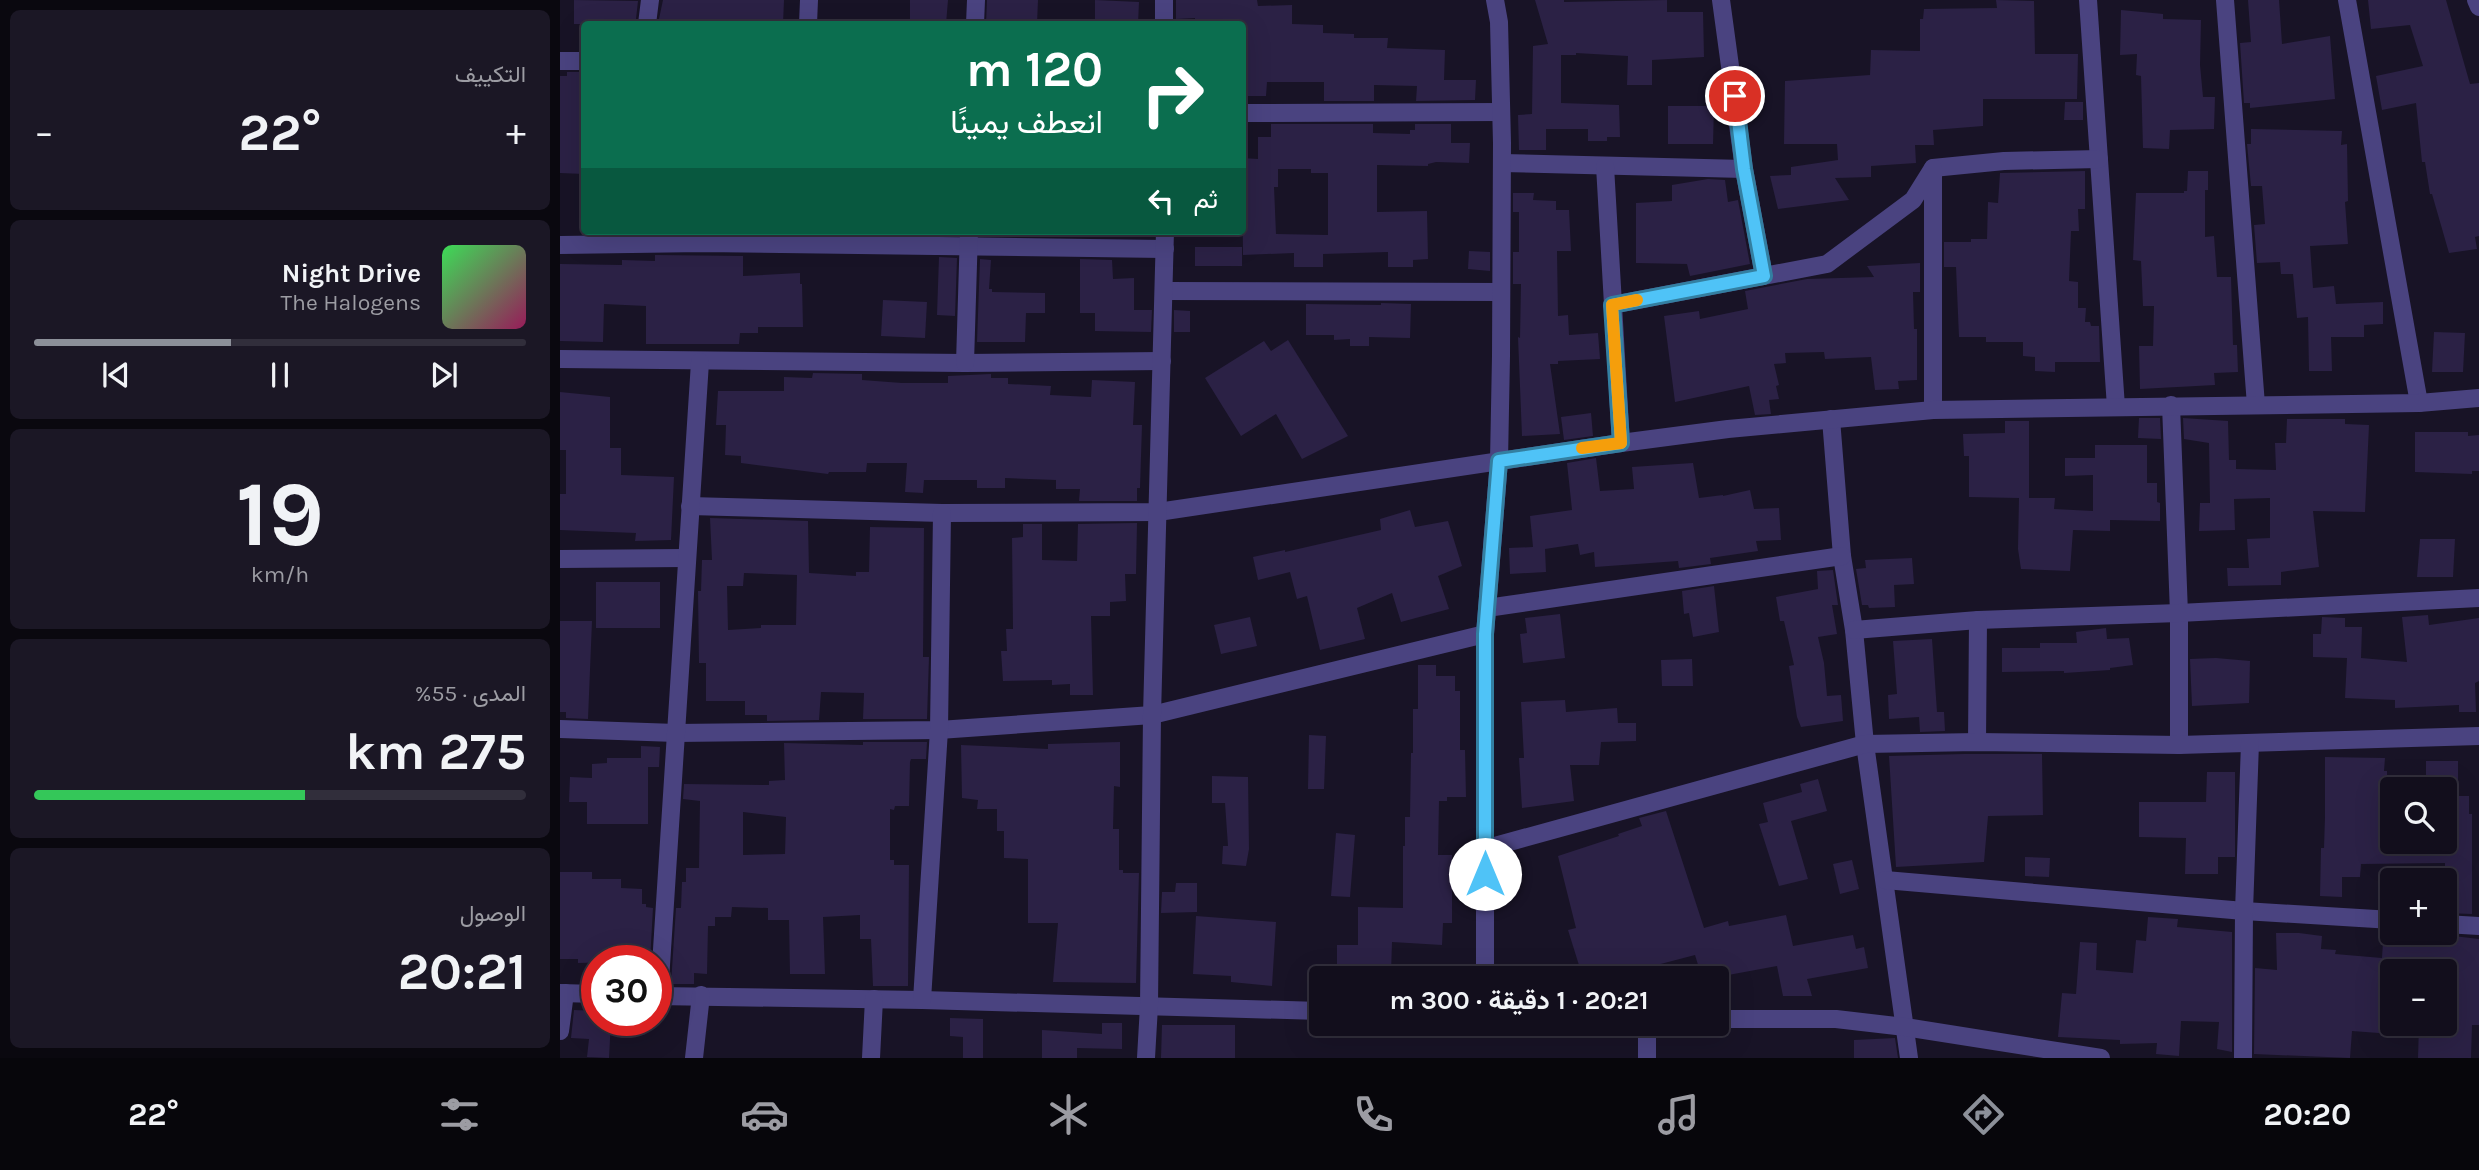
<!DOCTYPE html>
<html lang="ar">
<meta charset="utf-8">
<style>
:root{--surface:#120e1c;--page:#1b1725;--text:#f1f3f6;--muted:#9c9ca3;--line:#312e3b;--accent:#8c9099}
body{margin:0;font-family:Karla,Vazirmatn,sans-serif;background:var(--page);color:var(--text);direction:rtl;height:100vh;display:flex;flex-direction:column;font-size:26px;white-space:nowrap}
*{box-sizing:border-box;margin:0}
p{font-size:23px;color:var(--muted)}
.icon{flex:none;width:38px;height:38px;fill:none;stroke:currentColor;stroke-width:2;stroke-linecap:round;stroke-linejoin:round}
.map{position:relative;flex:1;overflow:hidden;direction:ltr}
.side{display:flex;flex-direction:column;gap:10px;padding:10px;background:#0a080f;width:560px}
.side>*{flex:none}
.top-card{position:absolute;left:21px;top:21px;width:665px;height:214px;border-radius:7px;box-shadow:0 7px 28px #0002,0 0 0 2px var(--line);direction:rtl;background:#0b6e4f;color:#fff;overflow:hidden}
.buttons{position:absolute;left:1820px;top:777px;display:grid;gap:14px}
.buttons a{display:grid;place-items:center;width:77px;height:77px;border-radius:7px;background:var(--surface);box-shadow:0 7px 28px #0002,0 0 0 2px var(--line);font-size:35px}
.speed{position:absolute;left:21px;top:945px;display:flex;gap:14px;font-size:35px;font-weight:700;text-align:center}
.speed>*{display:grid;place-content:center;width:91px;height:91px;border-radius:50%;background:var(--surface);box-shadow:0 7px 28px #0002,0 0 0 2px var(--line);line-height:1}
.speed .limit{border:10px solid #d22;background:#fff;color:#111}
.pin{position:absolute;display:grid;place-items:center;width:60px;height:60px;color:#fff;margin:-30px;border:4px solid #fff;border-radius:50%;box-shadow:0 2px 7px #0007}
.me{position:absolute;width:77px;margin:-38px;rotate:0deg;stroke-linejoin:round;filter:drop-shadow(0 0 5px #0008)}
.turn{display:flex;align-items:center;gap:24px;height:147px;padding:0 28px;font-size:32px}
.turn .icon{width:91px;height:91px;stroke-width:2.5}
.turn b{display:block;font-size:49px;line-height:60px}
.then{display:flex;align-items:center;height:66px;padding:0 28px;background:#0003;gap:14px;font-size:26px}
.big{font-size:52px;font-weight:700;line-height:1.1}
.side .card{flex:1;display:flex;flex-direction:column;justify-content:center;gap:10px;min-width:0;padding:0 24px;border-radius:10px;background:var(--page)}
.side .dial{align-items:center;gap:0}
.dial b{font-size:91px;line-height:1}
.song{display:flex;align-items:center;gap:21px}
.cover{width:84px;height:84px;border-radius:10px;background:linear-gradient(135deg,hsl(130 70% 55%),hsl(330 70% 35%))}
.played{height:7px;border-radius:4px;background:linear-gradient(90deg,var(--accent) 40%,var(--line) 40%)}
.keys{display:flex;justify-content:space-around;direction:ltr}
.heat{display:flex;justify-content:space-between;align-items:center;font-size:38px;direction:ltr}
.charge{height:10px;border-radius:5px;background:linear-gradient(90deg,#34c759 55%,var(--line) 0)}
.trip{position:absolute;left:749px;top:966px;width:420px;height:70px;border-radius:7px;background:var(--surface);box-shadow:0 7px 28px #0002,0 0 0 2px var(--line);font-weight:700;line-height:70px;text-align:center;direction:rtl}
.menu{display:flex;height:112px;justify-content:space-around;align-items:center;background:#07060b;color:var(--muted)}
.menu .icon{width:49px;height:49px}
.menu .current{color:var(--accent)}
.menu b{font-size:32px;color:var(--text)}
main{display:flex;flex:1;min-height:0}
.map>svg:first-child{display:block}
.building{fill:#2b2145;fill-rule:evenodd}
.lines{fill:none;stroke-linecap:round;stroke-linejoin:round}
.street{stroke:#4a4380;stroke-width:18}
.route-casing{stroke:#337fa1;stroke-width:18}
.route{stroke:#4fc3f7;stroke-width:12}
.slow{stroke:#f59e0b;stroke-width:12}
</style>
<main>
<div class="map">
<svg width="1919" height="1058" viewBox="0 0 1919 1058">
<rect width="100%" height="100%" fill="#181326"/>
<!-- building -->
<g class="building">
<polygon points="14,0 78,1 76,19 74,19 74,24 14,24"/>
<polygon points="103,0 224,0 223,24 126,24 127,20 99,19"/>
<polygon points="350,0 388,0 386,24 350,24"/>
<polygon points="427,0 478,0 477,24 426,24"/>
<polygon points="535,0 579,2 578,24 535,24"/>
<polygon points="616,0 697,0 698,6 732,5 732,24 763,25 763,33 794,34 794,38 828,38 827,48 885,50 884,80 916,80 915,100 856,101 857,86 814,85 814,101 764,101 764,82 707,82 706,96 682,96 682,24 635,24 635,18 616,19"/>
<polygon points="975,0 1004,0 1004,2 1107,0 1107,12 1143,12 1144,57 1092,60 1092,85 1067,85 1068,56 1016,53 1016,55 1001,55 1001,103 1059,105 1060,137 1047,137 1047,141 1028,141 1028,129 986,129 986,150 959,150 958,115 972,114 973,46 988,44"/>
<polygon points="1436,0 1474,1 1475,54 1518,54 1517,99 1423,99 1423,126 1373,130 1374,145 1355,145 1356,163 1311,166 1311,177 1275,178 1289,200 1218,209 1210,176 1231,175 1231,167 1278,160 1277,144 1224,144 1225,81 1310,75 1311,50 1360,51 1360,19 1363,19 1364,9 1437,8"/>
<polygon points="1688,0 1719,0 1722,44 1770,36 1775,99 1690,108 1690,103 1684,103 1680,43 1691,42"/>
<polygon points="1808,0 1886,0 1910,84 1919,83 1919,236 1915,237 1917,249 1889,253 1872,194 1870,194 1865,162 1862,162 1856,103 1822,110 1816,76 1863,66 1850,25 1811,29"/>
<polygon points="1561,10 1603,14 1603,19 1641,20 1640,65 1643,97 1655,97 1654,129 1610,130 1609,149 1583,148 1581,76 1576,75 1577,54 1560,55"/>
<polygon points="7,72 24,72 24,174 0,173 0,76 7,76"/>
<polygon points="1505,102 1523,102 1523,120 1504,120"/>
<polygon points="1108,106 1154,106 1153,144 1108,144"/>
<path d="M711 124H813V133L850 134V130H855V124H891V143H910L909 163 876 162 868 164V166L817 165V212L867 211 868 259 853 260V267H828V252L763 254V267H734V253L683 255 682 158 698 159V137H711ZM718 169H751V173H768V235L716 234 714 187H718Z"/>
<polygon points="1691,129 1782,131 1781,145 1787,144 1788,201 1785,202 1788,244 1750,246 1753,288 1774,286 1776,304 1823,302 1823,324 1804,325 1804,337 1771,337 1772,371 1749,371 1748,317 1737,318 1733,274 1721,274 1720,262 1697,263 1694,225 1705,224 1702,186 1691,186 1687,144 1691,144"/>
<polygon points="1525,171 1525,209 1518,209 1519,231 1511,231 1509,281 1518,282 1518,308 1526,308 1525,322 1530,322 1531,326 1539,326 1540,362 1495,362 1495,372 1475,371 1475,357 1463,356 1463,342 1426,342 1426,337 1399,337 1396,267 1384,267 1384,242 1411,242 1411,239 1427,239 1428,202 1438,203 1440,173"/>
<polygon points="1628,171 1648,171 1648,190 1645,190 1645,237 1654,236 1657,277 1671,277 1673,345 1677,345 1678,372 1654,373 1655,385 1580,389 1579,346 1593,346 1594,306 1583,306 1581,261 1573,260 1576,193 1624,193 1624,191 1627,191"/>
<polygon points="1148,179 1165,180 1168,202 1178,200 1190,264 1130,276 1127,264 1076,263 1076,203 1112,201 1112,185"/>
<polygon points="953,193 974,193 973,200 996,201 996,210 1009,210 1011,251 997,251 998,316 1008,315 1009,335 1038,333 1040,359 998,361 998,364 990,364 1000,434 962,436 958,337 960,338 961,284 953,284 953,252 959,252 959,212 953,212"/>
<rect x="635" y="247" width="47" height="19"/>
<polygon points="909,251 930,252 930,271 908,269"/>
<polygon points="95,255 183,256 183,276 240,273 240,284 242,284 243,327 198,327 198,333 180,333 179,344 86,344 86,306 44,304 43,342 0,341 0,264 62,265 62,260 95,261"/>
<polygon points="379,257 397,258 395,316 377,315"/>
<polygon points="420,259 431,260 429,289 432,289 432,292 485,293 485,313 466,313 465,342 417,342"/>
<polygon points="520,259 552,260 553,279 574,278 574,310 592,310 591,332 535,331 535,313 520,313"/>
<polygon points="1360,263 1360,292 1353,292 1354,329 1357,329 1357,380 1338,381 1339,389 1315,390 1311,357 1265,359 1264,352 1225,353 1226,363 1214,364 1219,385 1216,386 1219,399 1209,400 1211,414 1195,415 1189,386 1115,402 1104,316 1139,311 1140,319 1188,309 1185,291 1247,279 1314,277 1307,266"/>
<polygon points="323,300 367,302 365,338 321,336"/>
<polygon points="821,303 851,304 850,338 809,337 809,346 790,346 790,339 774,340 774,335 746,335 746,304 821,305"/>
<polygon points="614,310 630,311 630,332 614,332"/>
<polygon points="1874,332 1905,333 1903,372 1872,372"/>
<polygon points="728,340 788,436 742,459 716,414 681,436 645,378 704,341 711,351"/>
<polygon points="253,373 302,374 302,380 342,383 388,383 388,376 431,374 431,378 448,378 448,384 491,386 490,395 531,397 532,380 575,382 573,425 582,425 580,488 577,488 577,501 519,501 520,489 496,489 496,480 445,478 445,488 417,488 417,480 364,480 363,493 345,492 347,463 307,463 306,472 269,472 268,474 181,463 181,456 165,455 166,425 156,425 158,391 224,391 224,377 252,378"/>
<polygon points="0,392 50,397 50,448 61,448 61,475 114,477 111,540 75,541 76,533 0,530 0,494 6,494 6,450 0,450"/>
<polygon points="1031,413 1033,436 1004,440 1001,417"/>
<polygon points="1579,418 1600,418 1601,439 1578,438"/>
<polygon points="1623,418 1668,421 1669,460 1676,460 1676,469 1716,470 1715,443 1726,443 1727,419 1785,419 1785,424 1809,425 1805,512 1753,511 1759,567 1721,572 1721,585 1668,586 1667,568 1689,568 1687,539 1710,538 1710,498 1674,499 1675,530 1639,531 1640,503 1650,503 1649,443 1624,439"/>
<polygon points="1445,421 1469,421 1469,498 1495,498 1494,509 1533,511 1533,475 1505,476 1505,458 1535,458 1535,445 1587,445 1587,483 1597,483 1597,502 1600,503 1600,521 1550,520 1550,531 1513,530 1510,571 1461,569 1458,549 1459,498 1409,497 1409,456 1404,456 1403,434 1445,433"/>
<polygon points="1855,432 1908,432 1908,436 1919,435 1919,471 1912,471 1912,474 1855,472"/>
<polygon points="1036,458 1040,491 1074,489 1072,467 1133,463 1139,498 1163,495 1163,496 1190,490 1194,509 1219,508 1221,540 1196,541 1198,551 1150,558 1151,564 1119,568 1118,561 1035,567 1034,552 1020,555 1018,544 985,549 986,572 950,574 949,548 973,547 970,516 1012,510 1007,463"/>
<polygon points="850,510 855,527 888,521 902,566 878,576 889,609 841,622 832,593 797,608 805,639 760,650 747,596 737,599 730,572 698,580 693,557 725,550 725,552 821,530 820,519"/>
<path d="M150 518 248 521 249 573 296 576V572H309L310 527 364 528 363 657H369L367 719H303L304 693 261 692 259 720 207 721V715H185V701H146V663H139L138 591H141L142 560H152ZM184 573 237 575 236 625H201V628L168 630 167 586H183Z"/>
<polygon points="577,523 576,574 565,574 566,601 550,602 550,616 531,616 533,695 510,695 510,684 492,685 492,680 443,681 441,651 447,651 446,629 453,629 452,538 463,537 463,524 482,524 482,560 517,561 518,524"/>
<polygon points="1860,539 1895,539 1893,577 1857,577"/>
<polygon points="1352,558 1354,584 1334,585 1335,607 1309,608 1308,605 1302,605 1296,569 1306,568 1305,560"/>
<polygon points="1273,570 1278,605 1272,605 1277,634 1258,637 1264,663 1267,696 1281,695 1283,721 1241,727 1237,717 1229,666 1234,665 1224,621 1220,621 1216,597 1258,589 1257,571"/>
<rect x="36" y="582" width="64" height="46"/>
<polygon points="1154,586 1159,632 1133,637 1129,613 1124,614 1122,591"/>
<polygon points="1000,614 1005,658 963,663 960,634 967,633 965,618"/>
<polygon points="1868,615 1869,625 1919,618 1919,681 1915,683 1916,712 1899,712 1899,705 1835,708 1835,700 1785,698 1787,658 1753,657 1753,634 1761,634 1762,617 1785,618 1785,627 1802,627 1801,658 1847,662 1842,617"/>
<polygon points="690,617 697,646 661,654 654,625"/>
<polygon points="0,621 32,621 28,719 6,718 6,712 0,712"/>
<polygon points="1546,628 1547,639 1569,638 1573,665 1550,668 1550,670 1504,673 1504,671 1442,672 1442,648 1480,648 1480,643 1517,643 1516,632"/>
<polygon points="1372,639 1377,712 1384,712 1385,731 1360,732 1359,717 1329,719 1328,695 1337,694 1333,641"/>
<polygon points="1656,658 1690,661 1689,703 1632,706 1630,659"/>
<polygon points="1132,659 1133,686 1102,686 1101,660"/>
<polygon points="858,665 876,665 876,676 895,676 895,691 900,691 900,750 905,750 906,797 887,797 887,801 879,801 878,855 892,855 892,923 883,923 882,945 832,942 831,973 777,972 777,945 798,945 798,907 843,908 843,846 845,846 845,817 850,817 851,753 853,753 853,709 858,709"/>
<polygon points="1005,700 1006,712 1057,708 1058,723 1076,723 1076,741 1041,742 1039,765 1010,765 1014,801 962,808 959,758 964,758 961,702"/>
<polygon points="749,735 766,736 764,789 748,789"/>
<path d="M303 742H367L366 759H351L350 762 349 806H335L334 810 330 809V860H334V865H349L348 986H313L311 939H300V915L263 917 265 974H230L229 920H208V908L172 907 171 917H155V926H148L147 974 134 973V984H111L116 908H121L122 882H126V868H139L140 801 123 799 124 784 209 785V781L225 780 224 743 303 745ZM183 812 226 817 225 854 183 855Z"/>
<polygon points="560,742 560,787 554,786 553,829 559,829 559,870 563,870 563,873 579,873 576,983 493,982 498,923 468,923 468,859 444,858 444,831 437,831 437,809 417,809 418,800 402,798 401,745 488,749 488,744"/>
<polygon points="81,746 100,747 99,767 88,767 88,824 27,824 27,802 9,802 10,777 32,778 32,764 47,763 47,758 81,758"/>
<polygon points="1404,754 1482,754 1483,815 1428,816 1424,862 1336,867 1329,756"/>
<polygon points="1765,757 1825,758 1824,771 1827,771 1828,832 1828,836 1832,836 1832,842 1885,842 1885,796 1909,796 1909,814 1912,814 1912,914 1885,913 1885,863 1801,864 1800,877 1782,877 1782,897 1760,896 1761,848 1764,848 1765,817"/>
<rect x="1866" y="761" width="32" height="28"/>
<polygon points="1647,772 1675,772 1675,857 1658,857 1658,874 1625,874 1626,838 1579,837 1579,802 1646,802"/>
<polygon points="652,776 688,777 689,849 686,866 662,864 663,846 668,846 665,803 652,803"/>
<polygon points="1258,779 1267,811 1231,821 1248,879 1219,886 1199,824 1208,822 1203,803 1242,792 1240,784"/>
<polygon points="1106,811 1144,928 1168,921 1169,926 1226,915 1233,946 1293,935 1296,949 1304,947 1308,968 1247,979 1252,996 1223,996 1217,966 1152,978 1148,966 1139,968 1135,955 1089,967 1091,978 1023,978 1008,930 1016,928 998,856 1059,836 1058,834 1082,826 1079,818"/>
<polygon points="776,833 795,835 790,897 771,896"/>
<polygon points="1465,857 1490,858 1489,877 1465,876"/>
<polygon points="1292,860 1299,889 1280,894 1273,864"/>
<polygon points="0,872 32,872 32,879 61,879 61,888 82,889 82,904 86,904 86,907 93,908 90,961 18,963 18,959 0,959"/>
<polygon points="616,883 637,883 637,912 601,913 602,892 615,892"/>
<polygon points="636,916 716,922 712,986 671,982 671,976 633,974"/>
<polygon points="1588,917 1618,919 1617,927 1672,932 1672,1052 1657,1049 1659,1022 1621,1021 1619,1056 1596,1054 1597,1043 1560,1044 1560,1040 1498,1037 1502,993 1516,994 1520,942 1537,943 1536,970 1573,973 1576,940 1586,941"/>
<polygon points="1716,933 1739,933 1762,936 1761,949 1776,950 1775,954 1822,958 1823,941 1860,944 1860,941 1885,943 1885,935 1919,939 1919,1025 1912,1025 1911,1058 1858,1058 1859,1024 1885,1024 1885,971 1832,971 1832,1034 1792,1031 1790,1058 1694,1054 1695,968 1717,970"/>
<polygon points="14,1010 37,1011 37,1020 51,1020 49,1058 27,1057 29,1039 11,1038"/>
<polygon points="390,1018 423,1019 423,1058 403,1058 403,1037 390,1036"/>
<polygon points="542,1023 562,1023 562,1049 517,1048 517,1058 482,1058 482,1030 542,1034"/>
<polygon points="602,1025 675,1025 675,1058 601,1058"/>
<polygon points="1335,1038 1338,1058 1294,1058 1294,1040"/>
</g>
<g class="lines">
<!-- street -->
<g class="street">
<polyline points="604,0 604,24"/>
<polyline points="1161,0 1184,169 1204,276"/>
<polyline points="1528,0 1556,407"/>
<polyline points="1665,0 1696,405"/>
<polyline points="1787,0 1859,403"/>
<polyline points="1916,0 1919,7"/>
<polyline points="87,24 90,0"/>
<polyline points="248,24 249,0"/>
<polyline points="415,24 416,0"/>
<polyline points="0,61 24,61"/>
<polyline points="682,113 941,112"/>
<polyline points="942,163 1184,169"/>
<polyline points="1045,166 1061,443"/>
<polyline points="0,245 143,243 605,249"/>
<polyline points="604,291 941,292"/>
<polyline points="1052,305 1267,264 1353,200 1373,168 1444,161 1539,159"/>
<polyline points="0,359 405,363 602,361"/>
<polyline points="405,363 409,231"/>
<polyline points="1611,405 1619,613 1619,745"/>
<polyline points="1373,410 1373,168"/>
<polyline points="1271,419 1282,556 1294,630 1305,744 1349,1058"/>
<polyline points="130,506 382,513 598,512 1061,443 1168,429 1373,410 1859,403 1919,398"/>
<polyline points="0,559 126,558"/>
<polyline points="927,608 1282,556"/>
<polyline points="1294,630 1418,620 1619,613 1919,598"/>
<polyline points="0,729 116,733 379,730 592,715 925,634"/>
<polyline points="1417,742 1418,620"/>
<polyline points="924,849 1305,744 1417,742 1619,745 1919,736"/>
<polyline points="1325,880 1684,911 1832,920"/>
<polyline points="1885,924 1919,926"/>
<polyline points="925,978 925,634 939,461 941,356 942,143 939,22 935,0"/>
<polyline points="0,993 37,994"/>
<polyline points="96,996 362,1000 761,1011"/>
<polyline points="99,996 140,362"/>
<polyline points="362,1000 379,730 382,513"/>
<polyline points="1157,1019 1276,1019 1345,1027 1541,1058"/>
<polyline points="0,1031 5,993"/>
<polyline points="134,1058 141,995"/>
<polyline points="311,1058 314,999"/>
<polyline points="586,1058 589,1006 592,715 605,231"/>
<polyline points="1087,1058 1087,1024"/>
<polyline points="1683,1058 1684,911 1690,743"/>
</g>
</g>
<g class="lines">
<!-- route casing -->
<g class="route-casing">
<polyline id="route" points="925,874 925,634 939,461 1061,443 1052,305 1204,276 1184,169 1175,96"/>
</g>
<!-- route -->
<use href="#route" class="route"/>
<!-- slow -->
<polyline class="slow" points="1022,448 1061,443 1052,305 1077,300"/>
</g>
</svg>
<div class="buttons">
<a><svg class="icon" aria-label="search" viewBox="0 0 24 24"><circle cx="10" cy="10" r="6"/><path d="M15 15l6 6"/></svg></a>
<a>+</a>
<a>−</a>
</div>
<div class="speed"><div class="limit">30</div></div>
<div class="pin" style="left:1175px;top:96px;background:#d93025"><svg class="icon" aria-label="arrive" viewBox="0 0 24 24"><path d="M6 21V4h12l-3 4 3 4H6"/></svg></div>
<svg class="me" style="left:925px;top:874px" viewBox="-20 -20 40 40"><circle r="19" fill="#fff"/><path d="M0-13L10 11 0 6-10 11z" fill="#4fc3f7"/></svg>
<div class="trip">20:21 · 1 دقيقة · 300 m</div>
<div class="top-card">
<div class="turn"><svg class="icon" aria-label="right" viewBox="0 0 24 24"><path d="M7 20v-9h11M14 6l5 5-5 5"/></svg><div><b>120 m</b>انعطف يمينًا</div></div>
<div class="then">ثم<svg class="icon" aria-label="left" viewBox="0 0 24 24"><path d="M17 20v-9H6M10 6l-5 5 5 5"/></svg></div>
</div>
</div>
<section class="side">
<div class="card"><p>التكييف</p>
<div class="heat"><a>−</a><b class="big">22°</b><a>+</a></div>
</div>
<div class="card">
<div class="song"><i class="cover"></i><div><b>Night Drive</b><p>The Halogens</p></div></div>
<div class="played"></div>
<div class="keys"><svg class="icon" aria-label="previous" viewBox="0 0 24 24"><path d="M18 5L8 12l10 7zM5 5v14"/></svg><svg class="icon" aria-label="pause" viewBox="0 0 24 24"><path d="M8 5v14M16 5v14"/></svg><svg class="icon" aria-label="next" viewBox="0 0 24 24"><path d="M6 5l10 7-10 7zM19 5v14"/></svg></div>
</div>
<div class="card dial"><b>19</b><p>km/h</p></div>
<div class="card"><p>المدى · 55%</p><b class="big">275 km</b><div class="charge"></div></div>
<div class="card"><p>الوصول</p><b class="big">20:21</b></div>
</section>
</main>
<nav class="menu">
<b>20:20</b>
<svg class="icon current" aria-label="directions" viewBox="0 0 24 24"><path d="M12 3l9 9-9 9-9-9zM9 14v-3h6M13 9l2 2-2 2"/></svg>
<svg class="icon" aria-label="music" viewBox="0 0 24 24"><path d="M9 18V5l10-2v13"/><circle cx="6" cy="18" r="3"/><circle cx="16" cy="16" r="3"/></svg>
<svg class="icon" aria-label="phone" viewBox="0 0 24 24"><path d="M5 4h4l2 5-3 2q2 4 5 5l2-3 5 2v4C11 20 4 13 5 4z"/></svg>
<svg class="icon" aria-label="climate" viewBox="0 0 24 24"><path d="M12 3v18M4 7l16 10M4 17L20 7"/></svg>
<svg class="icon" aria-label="car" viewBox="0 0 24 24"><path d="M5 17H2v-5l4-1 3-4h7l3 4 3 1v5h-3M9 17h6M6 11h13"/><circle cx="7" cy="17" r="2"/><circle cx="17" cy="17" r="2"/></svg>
<svg class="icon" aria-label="filters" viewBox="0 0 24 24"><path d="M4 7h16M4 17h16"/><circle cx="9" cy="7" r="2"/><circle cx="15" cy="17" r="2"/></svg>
<b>22°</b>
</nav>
